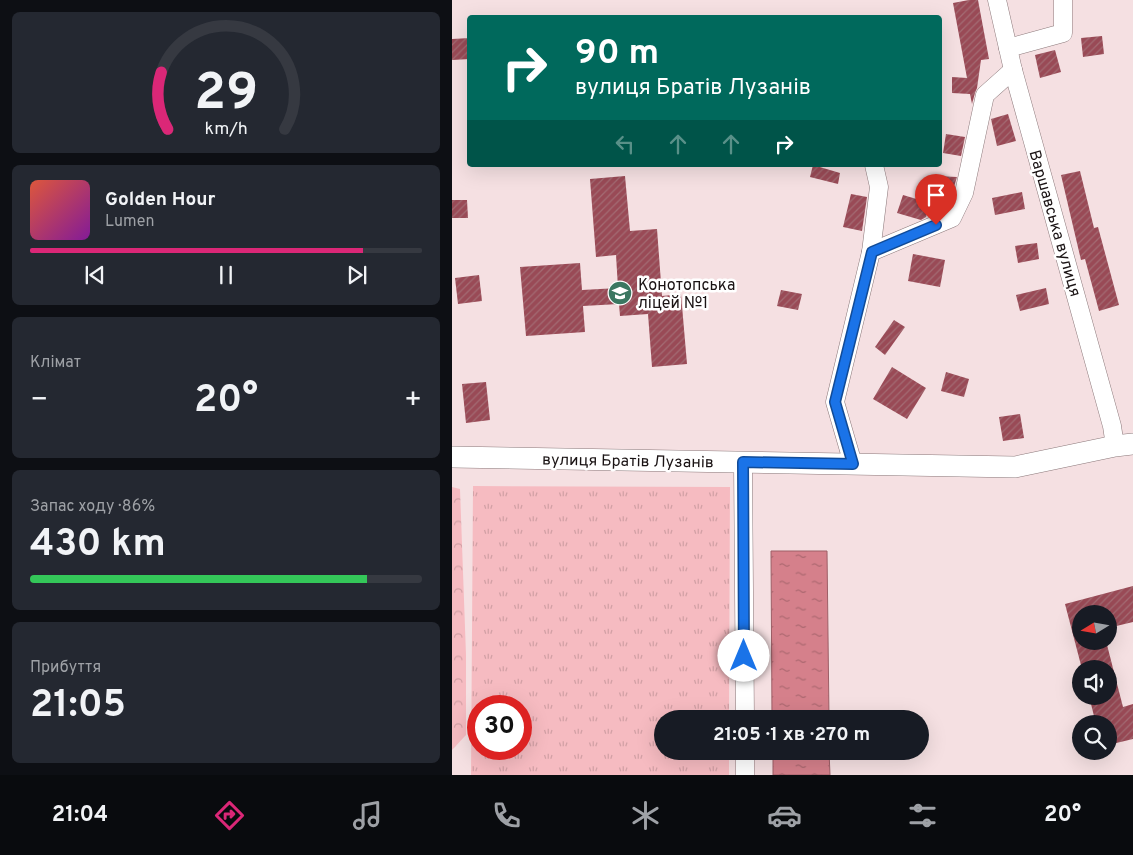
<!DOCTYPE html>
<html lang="uk">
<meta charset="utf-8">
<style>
:root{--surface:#171b24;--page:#242831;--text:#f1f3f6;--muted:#9ea1a6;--line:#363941;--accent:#db2777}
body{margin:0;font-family:Overpass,sans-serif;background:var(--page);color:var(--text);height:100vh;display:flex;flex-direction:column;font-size:19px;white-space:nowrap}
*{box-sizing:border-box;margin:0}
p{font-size:16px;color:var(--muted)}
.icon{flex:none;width:28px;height:28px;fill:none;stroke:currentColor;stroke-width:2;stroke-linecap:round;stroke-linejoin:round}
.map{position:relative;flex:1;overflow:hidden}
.drawer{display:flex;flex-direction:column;gap:12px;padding:12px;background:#0d0f14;width:452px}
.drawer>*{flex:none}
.guide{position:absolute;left:15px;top:15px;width:475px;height:152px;border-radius:5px;box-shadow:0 5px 20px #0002;background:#00695c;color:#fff;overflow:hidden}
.needle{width:32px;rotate:259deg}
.controls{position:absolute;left:620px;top:605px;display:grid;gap:10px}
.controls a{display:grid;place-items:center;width:45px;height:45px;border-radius:50%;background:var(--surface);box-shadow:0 5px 20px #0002;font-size:25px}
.speed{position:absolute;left:15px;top:695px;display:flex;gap:10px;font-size:25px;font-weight:700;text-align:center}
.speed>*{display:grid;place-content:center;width:65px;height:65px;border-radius:50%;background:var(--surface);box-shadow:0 5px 20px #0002;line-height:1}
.speed .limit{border:8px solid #d22;background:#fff;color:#111}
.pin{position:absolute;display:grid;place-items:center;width:42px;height:42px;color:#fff;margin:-51px -21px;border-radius:50% 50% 50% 0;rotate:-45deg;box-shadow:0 0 5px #0007}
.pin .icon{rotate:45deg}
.me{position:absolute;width:55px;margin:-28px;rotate:0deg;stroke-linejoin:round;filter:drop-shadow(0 0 4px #0008)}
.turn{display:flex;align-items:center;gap:18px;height:105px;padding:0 25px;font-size:22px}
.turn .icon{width:65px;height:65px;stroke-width:2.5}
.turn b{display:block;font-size:35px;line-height:42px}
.lanes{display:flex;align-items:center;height:48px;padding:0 25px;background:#0003;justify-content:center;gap:25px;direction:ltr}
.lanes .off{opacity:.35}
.big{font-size:38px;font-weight:700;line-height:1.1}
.drawer .widget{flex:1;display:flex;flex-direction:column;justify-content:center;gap:8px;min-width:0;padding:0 18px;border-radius:8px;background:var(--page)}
.drawer .dial{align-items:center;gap:0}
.dial svg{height:130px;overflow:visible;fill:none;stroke:var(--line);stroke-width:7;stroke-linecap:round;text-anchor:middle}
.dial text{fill:var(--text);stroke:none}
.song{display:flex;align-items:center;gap:15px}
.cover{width:60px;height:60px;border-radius:8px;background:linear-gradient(135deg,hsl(10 70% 55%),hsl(290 70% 35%))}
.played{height:5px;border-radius:2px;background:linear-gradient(90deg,var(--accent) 85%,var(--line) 85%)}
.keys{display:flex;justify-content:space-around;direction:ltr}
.heat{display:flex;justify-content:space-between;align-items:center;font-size:28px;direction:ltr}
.charge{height:8px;border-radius:4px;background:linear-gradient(90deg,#34c759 86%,var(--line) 0)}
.trip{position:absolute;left:202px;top:710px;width:275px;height:50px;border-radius:25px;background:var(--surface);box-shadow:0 5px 20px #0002;font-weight:700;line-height:50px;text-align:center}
.tabs{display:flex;height:80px;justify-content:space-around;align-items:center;background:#090b0e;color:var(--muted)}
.tabs .icon{width:35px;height:35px}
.tabs .selected{color:var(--accent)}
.tabs b{font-size:22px;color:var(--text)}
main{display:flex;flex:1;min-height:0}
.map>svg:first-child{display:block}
.forest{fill:url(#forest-crowns)}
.park{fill:url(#park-tufts);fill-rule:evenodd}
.water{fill:url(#water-ripples);stroke:#9d5f67}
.building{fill:url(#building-hatch)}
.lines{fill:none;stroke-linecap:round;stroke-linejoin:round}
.minor-casing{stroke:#8b787a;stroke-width:19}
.major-casing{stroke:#8b787a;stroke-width:22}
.minor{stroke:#fff;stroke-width:18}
.major{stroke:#fff;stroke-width:21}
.route-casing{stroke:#114b97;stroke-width:12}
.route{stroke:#1a73e8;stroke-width:9}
.labels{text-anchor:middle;stroke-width:5;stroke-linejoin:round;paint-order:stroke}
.street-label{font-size:16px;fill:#1a1314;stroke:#fff}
.poi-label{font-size:16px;fill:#1a1314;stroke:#fff;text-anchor:start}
</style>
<main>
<section class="drawer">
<div class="widget dial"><svg viewBox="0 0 100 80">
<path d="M14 69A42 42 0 1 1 86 69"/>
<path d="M14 69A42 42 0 0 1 10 34" stroke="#db2777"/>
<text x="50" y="56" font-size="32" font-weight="700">29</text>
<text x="50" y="72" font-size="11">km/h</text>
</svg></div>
<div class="widget">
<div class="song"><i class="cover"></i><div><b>Golden Hour</b><p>Lumen</p></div></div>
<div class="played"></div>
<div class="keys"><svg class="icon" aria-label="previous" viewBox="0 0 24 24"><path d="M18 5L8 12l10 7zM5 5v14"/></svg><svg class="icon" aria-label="pause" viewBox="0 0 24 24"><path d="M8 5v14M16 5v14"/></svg><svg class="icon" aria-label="next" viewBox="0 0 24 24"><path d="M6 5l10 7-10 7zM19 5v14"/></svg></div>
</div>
<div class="widget"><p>Клімат</p>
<div class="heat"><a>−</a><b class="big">20°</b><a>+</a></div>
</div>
<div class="widget"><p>Запас ходу · 86%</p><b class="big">430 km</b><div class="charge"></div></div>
<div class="widget"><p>Прибуття</p><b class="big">21:05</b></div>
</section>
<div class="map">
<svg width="681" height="775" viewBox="0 0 681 775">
<defs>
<pattern id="forest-crowns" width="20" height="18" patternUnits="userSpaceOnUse" patternTransform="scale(1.25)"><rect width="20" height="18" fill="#f6bbc1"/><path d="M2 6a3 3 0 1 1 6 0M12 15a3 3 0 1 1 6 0" fill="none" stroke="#d2a0a5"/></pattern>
<pattern id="park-tufts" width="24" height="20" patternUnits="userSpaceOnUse" patternTransform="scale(1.25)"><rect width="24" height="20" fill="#f6bbc1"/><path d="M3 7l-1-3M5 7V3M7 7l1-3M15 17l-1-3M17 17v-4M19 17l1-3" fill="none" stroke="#d2a0a5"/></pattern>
<pattern id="water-ripples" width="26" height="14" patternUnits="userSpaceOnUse" patternTransform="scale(1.25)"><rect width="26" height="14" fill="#d5808b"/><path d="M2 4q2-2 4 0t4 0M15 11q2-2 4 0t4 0" fill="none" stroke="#ac6870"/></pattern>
<pattern id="building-hatch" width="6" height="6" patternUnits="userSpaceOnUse" patternTransform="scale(1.25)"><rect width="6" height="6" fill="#994a56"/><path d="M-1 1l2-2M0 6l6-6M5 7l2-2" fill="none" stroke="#a36b73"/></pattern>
</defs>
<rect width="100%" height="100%" fill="#f5e0e2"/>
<!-- forest -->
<polygon class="forest" points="0,487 8,489 14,655 14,735 0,750"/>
<!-- park -->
<path class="park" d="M21 486 278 487 277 719H211V751H277V775H19ZM26 706H69V749H26Z"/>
<!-- water -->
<g class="water">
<polygon points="319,551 375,551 377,719 320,719"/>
<polygon points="321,751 377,751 378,775 321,775"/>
</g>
<!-- building -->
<g class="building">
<polygon points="517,0 526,0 537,59 529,60 525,88 523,93 520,104 518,94 500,93 500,77 515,78 501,3"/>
<polygon points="650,36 652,54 631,57 629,38"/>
<polygon points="18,38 18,59 0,60 0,39"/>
<polygon points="603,50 609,72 588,78 583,55"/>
<polygon points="556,114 564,141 545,146 539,119"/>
<polygon points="494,134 513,137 509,156 491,153"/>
<polygon points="361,165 388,173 386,184 358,177"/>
<polygon points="628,171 642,228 646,227 667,305 647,311 633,259 629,260 609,175"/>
<polygon points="173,176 178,231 205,229 210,296 229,294 235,364 200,367 196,314 168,316 167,304 131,306 133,332 74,336 68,267 128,263 130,290 166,288 164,255 144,257 138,179"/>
<polygon points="484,176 505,177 500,193 483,192"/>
<polygon points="570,192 573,209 543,215 540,198"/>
<polygon points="399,194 415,197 410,231 391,227"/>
<polygon points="451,195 478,203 474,217 469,220 445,213"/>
<polygon points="0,200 15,200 16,218 0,218"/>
<polygon points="585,243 587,259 566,263 563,246"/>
<polygon points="461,254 493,260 488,287 456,281"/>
<polygon points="27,275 30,301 6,304 3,278"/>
<polygon points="594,288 597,304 568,311 564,295"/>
<polygon points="329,290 350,294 346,310 325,306"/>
<polygon points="442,320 453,327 433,355 423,347"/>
<polygon points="440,367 474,388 455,419 421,399"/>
<polygon points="494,372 517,379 512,397 489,391"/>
<polygon points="34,382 38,420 14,423 10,384"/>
<polygon points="568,414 572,438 551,441 547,417"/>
<polygon points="681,586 681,622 656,628 656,614 629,614 629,641 654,641 671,707 681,704 681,739 656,745 656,724 644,724 637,696 656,696 656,669 630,669 613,604"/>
</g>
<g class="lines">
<!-- minor casing -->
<g class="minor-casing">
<g id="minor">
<polyline points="545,0 561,70 660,426 663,446"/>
<polyline points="556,48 611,33 611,0"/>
<polyline points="419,252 427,187 422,165"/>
<polyline points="291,462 293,719"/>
<polyline points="401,464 383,402 419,252 500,218 512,193 533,95 561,70"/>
<polyline points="293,751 293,775"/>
</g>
</g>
<!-- major casing -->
<g class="major-casing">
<polyline id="major" points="0,457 563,467 663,446 681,444"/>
</g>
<!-- minor -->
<use href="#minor" class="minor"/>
<!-- major -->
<use href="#major" class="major"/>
</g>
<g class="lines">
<!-- route casing -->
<g class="route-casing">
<polyline id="route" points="292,656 291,462 401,464 383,402 420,252 484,225"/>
</g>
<!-- route -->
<use href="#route" class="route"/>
</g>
<!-- icons -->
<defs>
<g id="school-disc" transform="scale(1.25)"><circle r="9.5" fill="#3b7761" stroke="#fff"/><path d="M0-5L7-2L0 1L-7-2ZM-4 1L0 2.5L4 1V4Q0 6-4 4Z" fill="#fff"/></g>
</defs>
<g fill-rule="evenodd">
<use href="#school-disc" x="168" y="293"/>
</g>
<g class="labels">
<!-- street labels -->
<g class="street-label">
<text transform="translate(604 223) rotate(74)" y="6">Варшавська вулиця</text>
<text transform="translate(176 460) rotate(1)" y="6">вулиця Братів Лузанів</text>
</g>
<!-- poi labels -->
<g class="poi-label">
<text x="186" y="290">Конотопська<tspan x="186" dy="18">ліцей №1</tspan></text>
</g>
</g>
</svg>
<div class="controls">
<a><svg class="needle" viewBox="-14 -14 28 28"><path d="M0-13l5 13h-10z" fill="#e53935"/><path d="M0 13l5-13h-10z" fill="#9ea1a6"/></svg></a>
<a><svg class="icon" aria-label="sound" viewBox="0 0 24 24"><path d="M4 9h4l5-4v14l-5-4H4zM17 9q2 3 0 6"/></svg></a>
<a><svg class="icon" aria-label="search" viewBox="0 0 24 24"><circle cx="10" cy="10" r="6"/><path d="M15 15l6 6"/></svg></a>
</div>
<div class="speed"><div class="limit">30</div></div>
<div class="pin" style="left:484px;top:225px;background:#d93025"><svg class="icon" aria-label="arrive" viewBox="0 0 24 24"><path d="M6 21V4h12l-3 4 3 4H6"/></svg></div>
<svg class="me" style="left:292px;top:656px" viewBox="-20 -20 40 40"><circle r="19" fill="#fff"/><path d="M0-13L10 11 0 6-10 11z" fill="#1a73e8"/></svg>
<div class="trip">21:05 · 1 хв · 270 m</div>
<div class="guide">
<div class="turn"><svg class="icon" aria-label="right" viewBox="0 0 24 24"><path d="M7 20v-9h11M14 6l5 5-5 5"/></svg><div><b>90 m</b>вулиця Братів Лузанів</div></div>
<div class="lanes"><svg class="icon off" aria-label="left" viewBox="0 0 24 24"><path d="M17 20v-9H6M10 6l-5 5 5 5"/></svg><svg class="icon off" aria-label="ahead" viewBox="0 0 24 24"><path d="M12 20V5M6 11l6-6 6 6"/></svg><svg class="icon off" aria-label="ahead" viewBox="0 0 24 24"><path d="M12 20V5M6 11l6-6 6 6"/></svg><svg class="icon" aria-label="right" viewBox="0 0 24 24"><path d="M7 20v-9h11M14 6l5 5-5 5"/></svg></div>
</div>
</div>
</main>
<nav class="tabs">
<b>21:04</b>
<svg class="icon selected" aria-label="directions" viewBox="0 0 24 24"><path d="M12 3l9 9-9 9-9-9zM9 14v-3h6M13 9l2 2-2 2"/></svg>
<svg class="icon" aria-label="music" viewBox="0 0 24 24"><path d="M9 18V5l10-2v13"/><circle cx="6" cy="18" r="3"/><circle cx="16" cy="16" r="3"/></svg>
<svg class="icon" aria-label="phone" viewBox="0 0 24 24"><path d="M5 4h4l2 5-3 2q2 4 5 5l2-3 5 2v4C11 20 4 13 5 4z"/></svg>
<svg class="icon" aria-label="climate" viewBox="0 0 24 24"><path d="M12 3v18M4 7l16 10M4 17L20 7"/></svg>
<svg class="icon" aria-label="car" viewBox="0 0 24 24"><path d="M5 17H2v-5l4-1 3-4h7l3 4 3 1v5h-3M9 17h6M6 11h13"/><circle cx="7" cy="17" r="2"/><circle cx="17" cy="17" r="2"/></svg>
<svg class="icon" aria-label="filters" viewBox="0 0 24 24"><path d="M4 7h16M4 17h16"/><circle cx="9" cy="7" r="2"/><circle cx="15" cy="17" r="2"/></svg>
<b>20°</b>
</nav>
